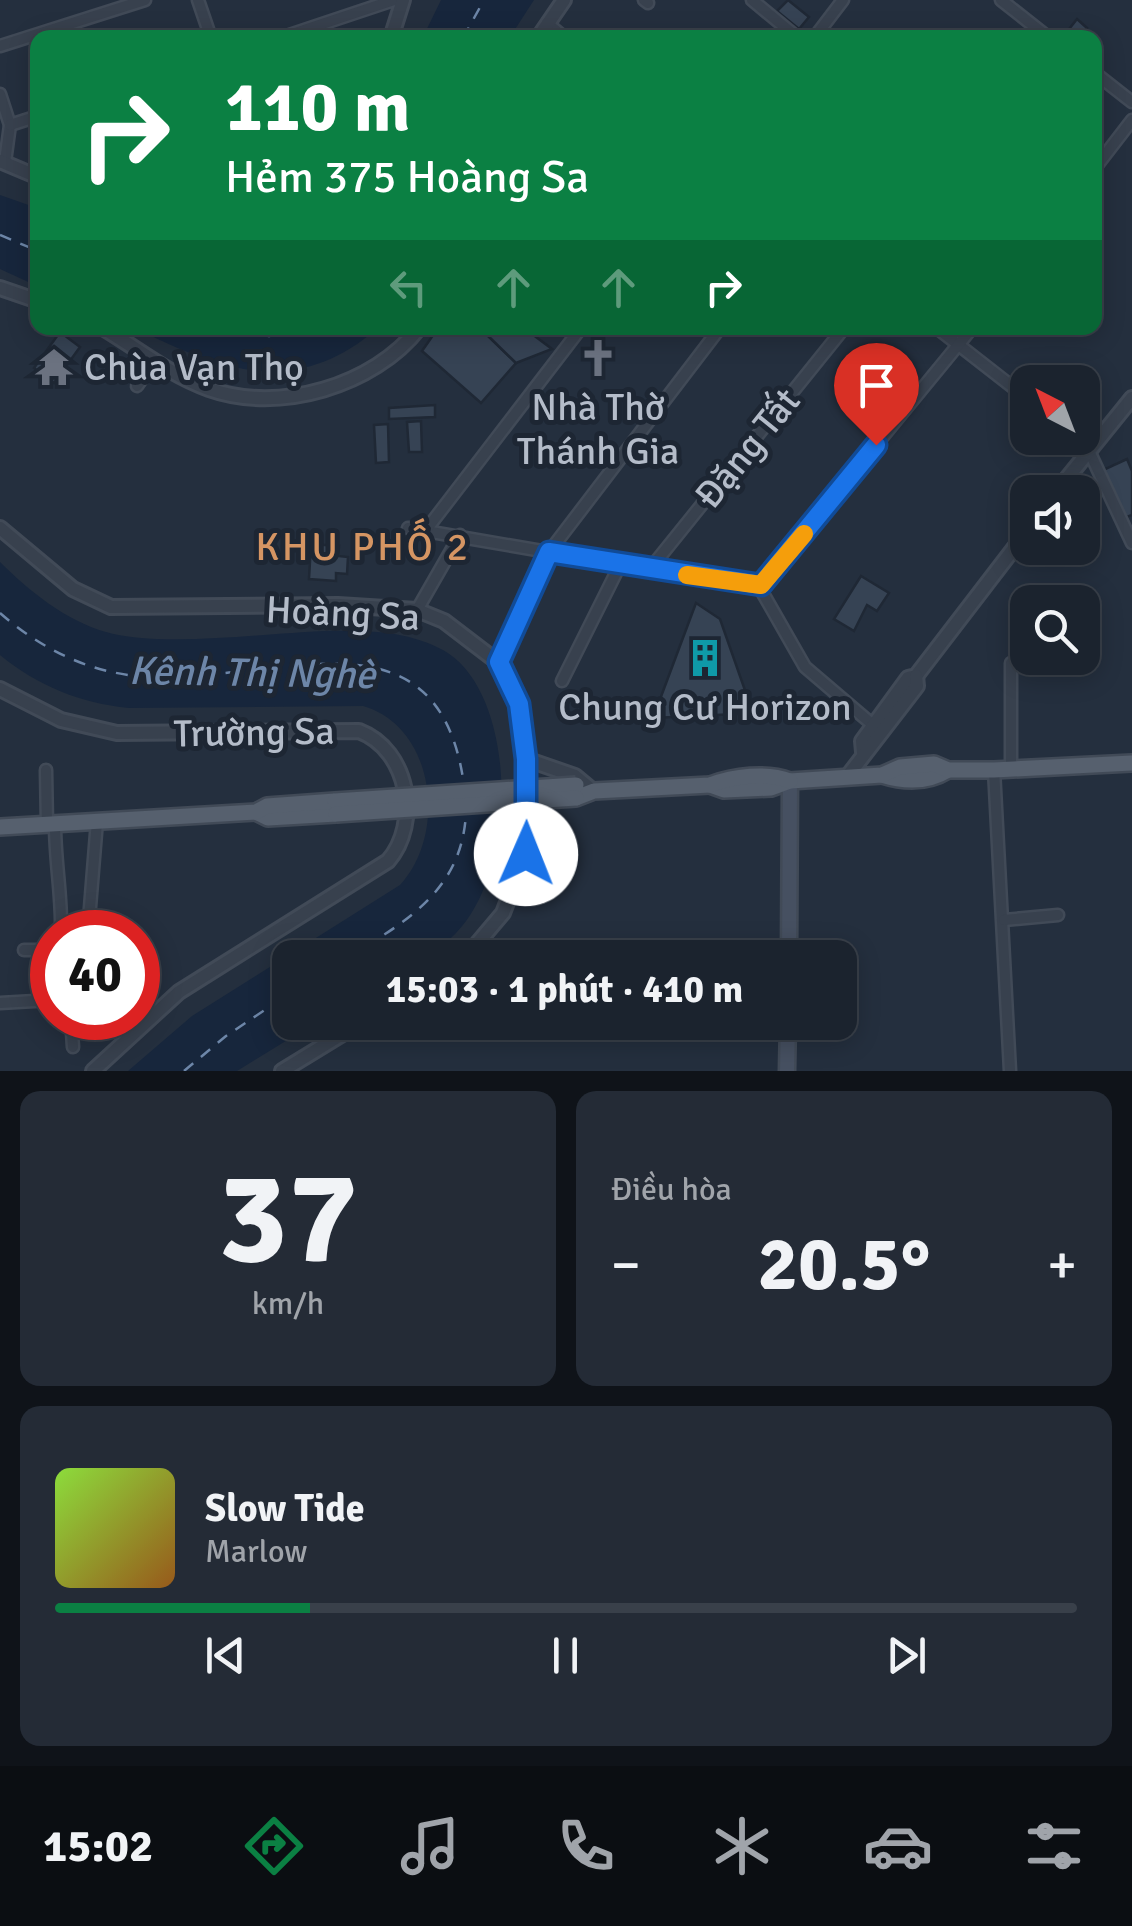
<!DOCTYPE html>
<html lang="vi">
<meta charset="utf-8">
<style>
:root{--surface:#1b232e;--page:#242b36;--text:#f1f3f6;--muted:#a0a4aa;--line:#39404a;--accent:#0b8043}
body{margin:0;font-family:Signika,sans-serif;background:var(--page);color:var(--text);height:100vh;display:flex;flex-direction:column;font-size:38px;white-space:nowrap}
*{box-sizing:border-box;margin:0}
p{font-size:32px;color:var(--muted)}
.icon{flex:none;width:55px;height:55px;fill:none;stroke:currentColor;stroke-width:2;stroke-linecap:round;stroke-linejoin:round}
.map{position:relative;height:1071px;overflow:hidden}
.side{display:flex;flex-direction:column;gap:20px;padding:20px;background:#0f1319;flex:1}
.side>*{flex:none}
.guide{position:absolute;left:30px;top:30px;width:1072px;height:305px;border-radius:20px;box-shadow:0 5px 25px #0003,0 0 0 2px var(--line);background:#0b8043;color:#fff;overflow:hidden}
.needle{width:65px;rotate:318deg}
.fabs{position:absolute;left:1010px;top:365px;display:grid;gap:20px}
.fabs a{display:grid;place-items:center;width:90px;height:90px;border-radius:20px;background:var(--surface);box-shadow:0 5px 25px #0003,0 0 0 2px var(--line);font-size:50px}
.speed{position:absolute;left:30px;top:910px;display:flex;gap:20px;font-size:50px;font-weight:700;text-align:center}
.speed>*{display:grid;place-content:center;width:130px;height:130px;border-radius:50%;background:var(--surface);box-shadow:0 5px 25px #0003,0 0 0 2px var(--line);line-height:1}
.speed .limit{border:15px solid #d22;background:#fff;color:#111}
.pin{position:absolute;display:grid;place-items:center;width:85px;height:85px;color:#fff;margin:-102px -42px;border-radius:50% 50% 50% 0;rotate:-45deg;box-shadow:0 0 10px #0007}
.pin .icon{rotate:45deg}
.me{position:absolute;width:110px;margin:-55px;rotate:1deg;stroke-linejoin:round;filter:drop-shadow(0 0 8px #0008)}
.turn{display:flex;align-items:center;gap:35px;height:210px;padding:0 30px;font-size:45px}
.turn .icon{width:130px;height:130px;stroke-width:2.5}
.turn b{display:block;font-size:70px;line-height:85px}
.lanes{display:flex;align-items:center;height:95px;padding:0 30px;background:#0003;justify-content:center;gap:50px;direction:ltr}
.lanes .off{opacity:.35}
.big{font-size:75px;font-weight:700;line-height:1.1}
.side .card{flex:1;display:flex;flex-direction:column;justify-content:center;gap:15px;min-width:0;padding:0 35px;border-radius:20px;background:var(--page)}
.side .dial{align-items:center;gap:0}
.dial b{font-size:130px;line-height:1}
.song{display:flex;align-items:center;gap:30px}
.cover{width:120px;height:120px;border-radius:15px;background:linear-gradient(135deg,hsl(90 70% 55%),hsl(30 70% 35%))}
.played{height:10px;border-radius:5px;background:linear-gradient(90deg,var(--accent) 25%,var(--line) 25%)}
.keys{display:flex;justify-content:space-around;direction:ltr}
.heat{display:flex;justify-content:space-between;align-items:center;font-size:55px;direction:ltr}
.side .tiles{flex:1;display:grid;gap:20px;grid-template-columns:1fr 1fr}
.card:last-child{grid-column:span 2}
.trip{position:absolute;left:272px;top:940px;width:585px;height:100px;border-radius:20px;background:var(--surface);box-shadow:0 5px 25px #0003,0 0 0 2px var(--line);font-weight:700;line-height:100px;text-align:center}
.menu{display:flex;height:160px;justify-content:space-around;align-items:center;background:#0b0e12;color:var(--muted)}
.menu .icon{width:70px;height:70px}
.menu .selected{color:var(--accent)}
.menu b{font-size:45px;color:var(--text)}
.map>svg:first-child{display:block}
.water{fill:#17263c}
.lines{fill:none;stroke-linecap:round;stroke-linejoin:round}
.ferry{stroke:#6d86a8;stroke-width:2.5;stroke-dasharray:12 10;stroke-linecap:butt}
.building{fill:#364354;stroke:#1f2835;stroke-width:2.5}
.minor-casing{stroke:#414a57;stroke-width:15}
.tertiary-casing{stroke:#414a57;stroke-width:18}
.secondary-casing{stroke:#414a57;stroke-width:19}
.primary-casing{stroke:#414a57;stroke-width:20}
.minor{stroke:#38414e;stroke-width:10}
.tertiary{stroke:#38414e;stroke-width:12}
.secondary{stroke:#465061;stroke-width:14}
.primary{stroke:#56606e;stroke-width:15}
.primary-bridge-casing{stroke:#414a57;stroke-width:20;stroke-linecap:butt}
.primary-bridge{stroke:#56606e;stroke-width:15}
.route-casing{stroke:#114b97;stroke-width:25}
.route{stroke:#1a73e8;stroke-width:18}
.slow{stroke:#f59e0b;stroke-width:18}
.labels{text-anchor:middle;stroke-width:10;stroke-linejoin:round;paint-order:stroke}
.poi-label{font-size:38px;fill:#b4bcc9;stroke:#1d2633}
.street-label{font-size:38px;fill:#b4bcc9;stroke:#1d2633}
.neighbourhood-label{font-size:40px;letter-spacing:2.5px;fill:#d59563;stroke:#1d2633}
.water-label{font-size:40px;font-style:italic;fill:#6d86a8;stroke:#1d2633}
</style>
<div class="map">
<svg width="1132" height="1071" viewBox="0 0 1132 1071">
<rect width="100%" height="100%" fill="#242f3e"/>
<!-- water -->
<g class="water">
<polygon points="441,0 534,0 510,37 423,37"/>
<polygon points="0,195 37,208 37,286 0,269"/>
<path d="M135 328H378C295 399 222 371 135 328Z"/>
<path d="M0 562C28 590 66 621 106 632 163 648 265 633 326 631 367 630 408 631 443 650 527 696 522 924 419 957 400 963 316 957 290 958V1022L315 1023 237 1071H128L192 1016 400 885C447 835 436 727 363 706L129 708C80 703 38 686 0 655Z"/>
</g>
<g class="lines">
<!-- ferry -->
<g class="ferry">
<polyline points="463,38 484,0"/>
<polyline points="0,235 38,251"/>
<polyline points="218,328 269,336 310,328"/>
<path d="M0 613C39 647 85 671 137 676 268 688 438 595 464 785"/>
<path d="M347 958C407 921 462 890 466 813"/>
<polyline points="184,1071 226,1036 290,993"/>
</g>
</g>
<!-- building -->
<g class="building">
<polygon points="788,0 809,17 799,29 777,11"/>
<polygon points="1077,19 1087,28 1080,38 1062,38"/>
<polygon points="438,328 480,328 516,363 481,403 422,351"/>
<polygon points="480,328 524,328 552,349 516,363"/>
<polygon points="60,332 80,347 54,383 34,368"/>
<polygon points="435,405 435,417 389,419 389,408"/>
<polygon points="421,421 422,452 409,452 407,422"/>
<polygon points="388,424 389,462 376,463 374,425"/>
<polygon points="1127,459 1132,471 1132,515 1124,518 1103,470"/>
<polygon points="311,544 339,546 338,556 348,557 347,574 336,573 336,581 309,579"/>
<polygon points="861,576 889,593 877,611 867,605 854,631 834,619"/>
<polygon points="696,603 720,619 747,696 737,714 653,718"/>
</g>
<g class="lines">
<!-- minor casing -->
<g class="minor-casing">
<g id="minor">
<polyline points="198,0 211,38"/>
<polyline points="644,0 648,3"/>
<polyline points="752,0 798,38"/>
<polyline points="1001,0 1049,38"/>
<polyline points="547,23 565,38"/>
<polyline points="280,38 394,0"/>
<polyline points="814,38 843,0"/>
<polyline points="0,46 145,0"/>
<polyline points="1095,73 1132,102"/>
<polyline points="0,94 10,125 5,162"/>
<polyline points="10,125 38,116"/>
<polyline points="1095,168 1132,120"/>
<polyline points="937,328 1028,399"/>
<polyline points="137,386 154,362"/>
<polyline points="1074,438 1089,451 1132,543"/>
<polyline points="408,528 676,574 757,583 805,667 873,725"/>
<polyline points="426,530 581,328"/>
<polyline points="650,569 844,328"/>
<polyline points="761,585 972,328"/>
<polyline points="417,610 460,535"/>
<polyline points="499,663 549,552 720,328"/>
<polyline points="562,681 621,563"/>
<polyline points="1011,769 1011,663"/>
<polyline points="46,770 47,825"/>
<polyline points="994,770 1010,1071"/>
<path d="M55 824C55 862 62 895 61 932"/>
<polyline points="1004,920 1058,915"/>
<polyline points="88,932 97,821"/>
<polyline points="24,950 52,950"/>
<polyline points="0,1003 52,1000"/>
<polyline points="71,1018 73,1047"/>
</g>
</g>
<!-- tertiary casing -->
<g class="tertiary-casing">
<g id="tertiary">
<polyline points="391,38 403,0"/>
<polyline points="538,38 564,0"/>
<polyline points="0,161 38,177"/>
<polyline points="0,288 38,301"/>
<path d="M103 328C138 349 170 375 209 389 279 414 374 386 419 328"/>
<polyline points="1056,492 1132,398"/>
<polyline points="0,528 73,589 111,607 338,605 417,610 444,621 499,663 519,703 526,759 526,853 503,913 465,958"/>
<path d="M0 689 61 720 117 733 359 731C409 750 421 823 388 861L179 992 93 1071"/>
<polyline points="863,752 862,741 908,678 916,676 1028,530"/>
<polyline points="526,759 575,776 593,791"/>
<polyline points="847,777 917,686 916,676"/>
<polyline points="282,1071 362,1022"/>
</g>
</g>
<!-- secondary casing -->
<g class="secondary-casing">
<g id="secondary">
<polyline points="789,958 790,781"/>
<polyline points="787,1071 788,1022"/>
</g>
</g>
<!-- primary casing -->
<g class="primary-casing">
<g id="primary">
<path d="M882 775C904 782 927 783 948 770"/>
<polyline points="710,785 724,790 771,788 790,781 882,775 900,767 934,764 948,770 994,770 1132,763"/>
<path d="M576 798 594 791 710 785C734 776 766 772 790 781"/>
<polyline points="256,812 268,818 336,814"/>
<polyline points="0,827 256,812 267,806 335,801"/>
</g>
</g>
<!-- minor -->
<use href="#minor" class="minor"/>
<!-- tertiary -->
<use href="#tertiary" class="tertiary"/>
<!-- secondary -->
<use href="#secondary" class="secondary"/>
<!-- primary -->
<use href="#primary" class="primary"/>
<!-- primary-bridge casing -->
<g class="primary-bridge-casing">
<g id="primary-bridge">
<polyline points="335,801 576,785"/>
<polyline points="336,814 576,798"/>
</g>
</g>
<!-- primary-bridge -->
<use href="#primary-bridge" class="primary-bridge"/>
</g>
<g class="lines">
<!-- route casing -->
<g class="route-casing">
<polyline id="route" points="526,854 526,759 519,704 499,662 549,552 761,585 876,445"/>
</g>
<!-- route -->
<use href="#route" class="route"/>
<!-- slow -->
<polyline class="slow" points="687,575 761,585 804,534"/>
</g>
<!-- icons -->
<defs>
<g id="church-bare" transform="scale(3)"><path d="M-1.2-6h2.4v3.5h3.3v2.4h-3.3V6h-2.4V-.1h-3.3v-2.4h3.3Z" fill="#6b7280" stroke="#1d2633" stroke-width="2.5" paint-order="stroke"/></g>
<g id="temple-bare" transform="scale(3)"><path d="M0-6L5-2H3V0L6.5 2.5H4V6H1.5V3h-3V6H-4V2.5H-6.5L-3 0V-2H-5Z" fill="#6b7280" stroke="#1d2633" stroke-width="2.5" paint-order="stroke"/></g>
<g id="building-bare" transform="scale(3)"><path d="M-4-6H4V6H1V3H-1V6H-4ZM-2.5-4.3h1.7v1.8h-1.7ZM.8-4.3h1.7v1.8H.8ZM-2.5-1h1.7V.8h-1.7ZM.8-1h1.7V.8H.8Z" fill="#0f9aa8" stroke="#1d2633" stroke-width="2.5" paint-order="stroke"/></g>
</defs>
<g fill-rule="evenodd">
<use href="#church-bare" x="598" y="358"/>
<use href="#temple-bare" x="54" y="367"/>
<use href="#building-bare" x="705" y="658"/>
</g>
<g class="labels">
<!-- poi labels -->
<g class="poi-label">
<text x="84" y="380" text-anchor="start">Chùa Vạn Thọ</text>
<text x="598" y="420">Nhà Thờ<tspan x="598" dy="44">Thánh Gia</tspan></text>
<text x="705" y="720">Chung Cư Horizon</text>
</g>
<!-- street labels -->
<g class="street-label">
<text transform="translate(747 448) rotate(-51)" y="13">Ðặng Tất</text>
<text transform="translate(343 613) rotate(3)" y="13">Hoàng Sa</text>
<text transform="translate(254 732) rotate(-1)" y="13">Trường Sa</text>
</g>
<!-- neighbourhood labels -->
<g class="neighbourhood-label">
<text x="363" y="560">KHU PHỐ 2</text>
</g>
<!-- water labels -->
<g class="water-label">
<text transform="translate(252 672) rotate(1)" y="14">Kênh Thị Nghè</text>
</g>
</g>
</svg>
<div class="fabs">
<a><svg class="needle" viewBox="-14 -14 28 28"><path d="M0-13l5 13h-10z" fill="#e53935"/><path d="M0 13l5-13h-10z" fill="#a0a4aa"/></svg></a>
<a><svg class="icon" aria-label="sound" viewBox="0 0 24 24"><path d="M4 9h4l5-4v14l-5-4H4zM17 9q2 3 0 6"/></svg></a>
<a><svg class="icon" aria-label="search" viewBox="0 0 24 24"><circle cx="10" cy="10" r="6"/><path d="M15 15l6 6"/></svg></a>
</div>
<div class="speed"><div class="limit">40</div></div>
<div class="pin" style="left:876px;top:445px;background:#d93025"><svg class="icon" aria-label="arrive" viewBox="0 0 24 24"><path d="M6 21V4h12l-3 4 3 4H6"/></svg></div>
<svg class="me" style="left:526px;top:854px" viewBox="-20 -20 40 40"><circle r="19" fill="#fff"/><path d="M0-13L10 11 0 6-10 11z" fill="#1a73e8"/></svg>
<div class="trip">15:03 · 1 phút · 410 m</div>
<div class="guide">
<div class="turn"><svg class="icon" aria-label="right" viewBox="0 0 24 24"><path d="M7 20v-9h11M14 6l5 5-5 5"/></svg><div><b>110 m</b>Hẻm 375 Hoàng Sa</div></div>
<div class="lanes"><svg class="icon off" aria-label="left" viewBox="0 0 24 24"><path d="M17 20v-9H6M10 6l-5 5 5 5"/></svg><svg class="icon off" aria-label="ahead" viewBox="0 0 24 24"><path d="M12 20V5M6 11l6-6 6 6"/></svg><svg class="icon off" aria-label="ahead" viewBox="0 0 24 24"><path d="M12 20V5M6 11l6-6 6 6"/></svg><svg class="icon" aria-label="right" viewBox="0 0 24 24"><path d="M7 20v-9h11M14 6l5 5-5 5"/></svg></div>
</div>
</div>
<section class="side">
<div class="tiles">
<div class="card dial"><b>37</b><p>km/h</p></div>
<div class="card"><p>Điều hòa</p>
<div class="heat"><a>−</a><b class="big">20.5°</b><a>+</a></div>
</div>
<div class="card">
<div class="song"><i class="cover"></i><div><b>Slow Tide</b><p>Marlow</p></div></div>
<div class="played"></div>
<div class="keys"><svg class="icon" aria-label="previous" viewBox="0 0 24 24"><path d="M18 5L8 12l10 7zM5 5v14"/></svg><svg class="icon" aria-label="pause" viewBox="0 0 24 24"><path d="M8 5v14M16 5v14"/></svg><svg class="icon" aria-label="next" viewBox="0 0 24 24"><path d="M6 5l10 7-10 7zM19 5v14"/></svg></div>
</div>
</div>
</section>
<nav class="menu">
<b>15:02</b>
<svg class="icon selected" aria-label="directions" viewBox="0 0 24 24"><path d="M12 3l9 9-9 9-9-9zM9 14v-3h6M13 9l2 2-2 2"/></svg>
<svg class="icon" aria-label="music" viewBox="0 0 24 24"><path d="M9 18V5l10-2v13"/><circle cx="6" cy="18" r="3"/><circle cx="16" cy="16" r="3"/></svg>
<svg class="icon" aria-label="phone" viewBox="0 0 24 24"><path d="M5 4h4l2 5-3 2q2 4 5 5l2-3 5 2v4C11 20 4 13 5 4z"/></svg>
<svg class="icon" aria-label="climate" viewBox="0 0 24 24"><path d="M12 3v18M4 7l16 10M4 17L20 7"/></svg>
<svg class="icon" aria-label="car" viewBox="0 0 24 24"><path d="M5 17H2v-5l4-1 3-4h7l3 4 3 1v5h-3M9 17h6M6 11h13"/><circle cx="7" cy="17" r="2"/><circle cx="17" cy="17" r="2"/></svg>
<svg class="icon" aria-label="filters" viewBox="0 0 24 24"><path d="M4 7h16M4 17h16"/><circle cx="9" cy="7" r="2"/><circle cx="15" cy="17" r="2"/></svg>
</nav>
